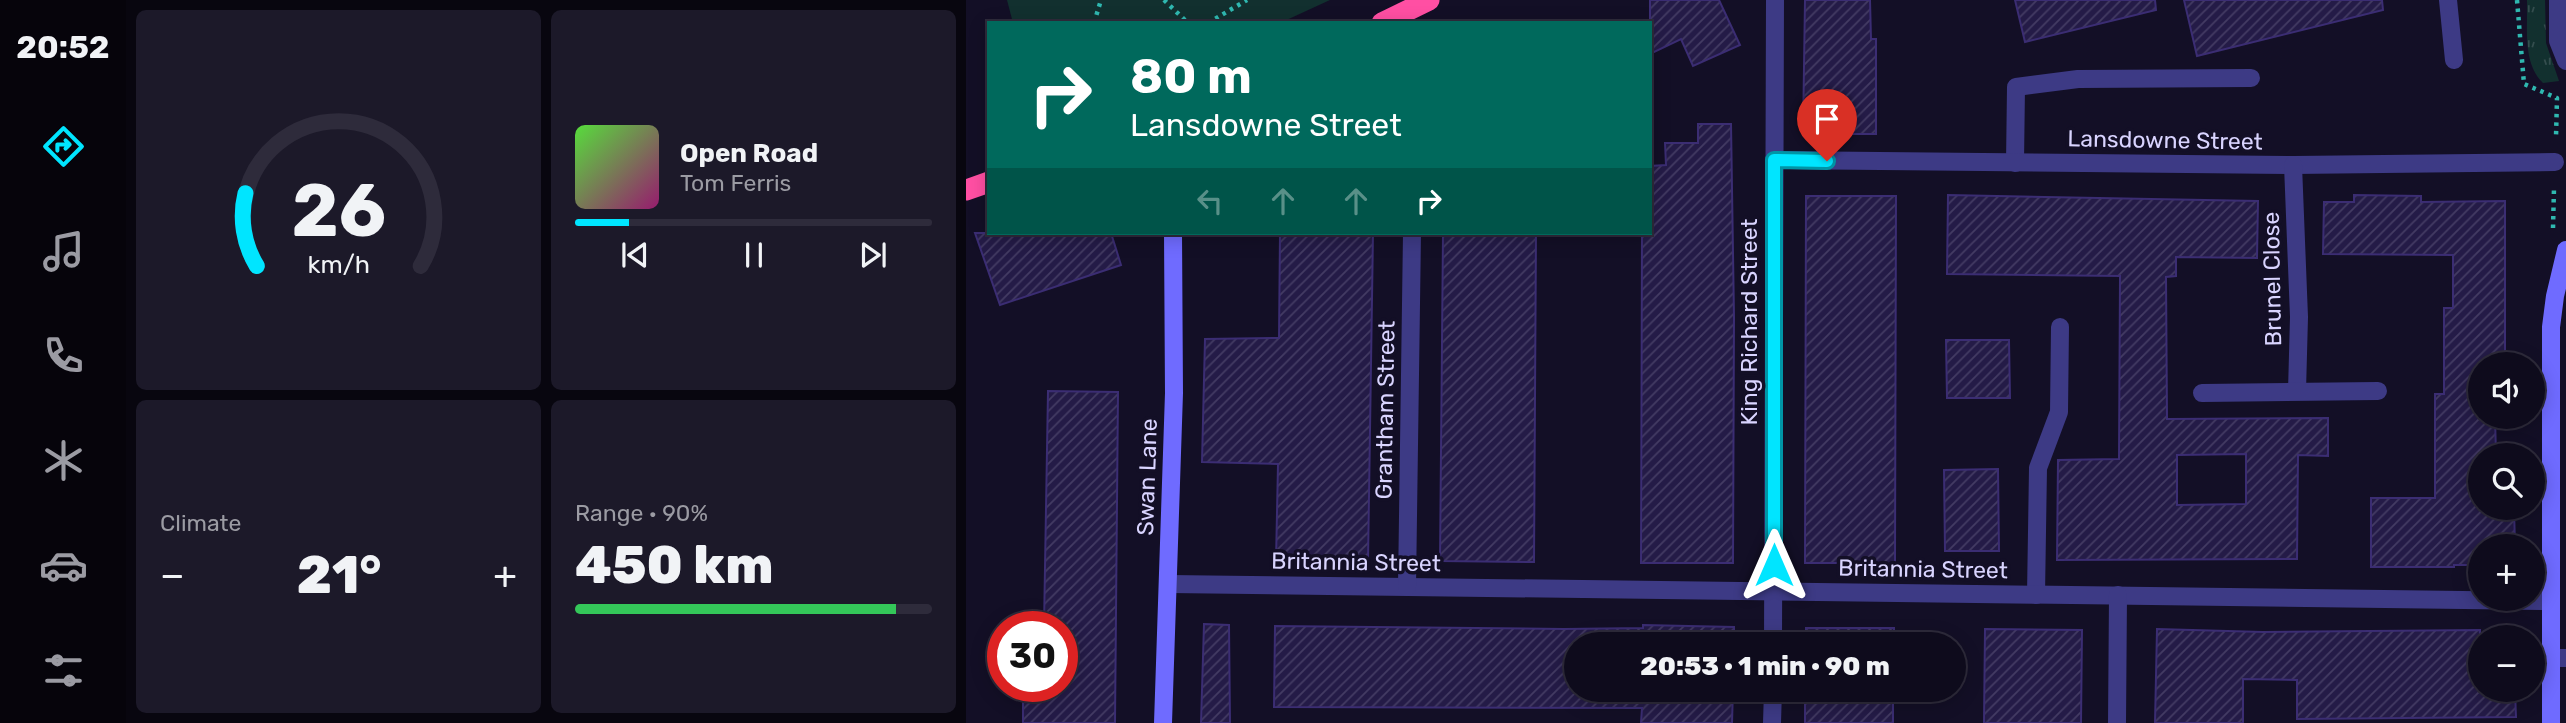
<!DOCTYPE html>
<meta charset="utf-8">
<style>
:root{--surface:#0e0b1c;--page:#1c1929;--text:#f1f3f6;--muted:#9b9ba3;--line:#2e2b3b;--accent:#00e5ff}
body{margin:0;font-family:Rubik,sans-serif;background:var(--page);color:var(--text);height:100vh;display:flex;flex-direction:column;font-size:26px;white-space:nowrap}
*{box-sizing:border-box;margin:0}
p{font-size:23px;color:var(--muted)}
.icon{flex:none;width:38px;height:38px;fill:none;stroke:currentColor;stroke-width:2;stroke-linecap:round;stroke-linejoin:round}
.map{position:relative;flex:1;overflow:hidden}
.sheet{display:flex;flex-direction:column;gap:10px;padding:10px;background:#08060f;width:840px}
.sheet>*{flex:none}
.top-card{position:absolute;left:21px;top:21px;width:665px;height:214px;border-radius:0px;box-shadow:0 4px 18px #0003,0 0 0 2px var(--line);background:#00695c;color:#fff;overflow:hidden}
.buttons{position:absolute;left:1502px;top:352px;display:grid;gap:14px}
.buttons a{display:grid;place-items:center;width:77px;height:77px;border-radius:50%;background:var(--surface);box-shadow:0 4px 18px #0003,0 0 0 2px var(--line);font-size:35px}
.speed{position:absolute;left:21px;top:611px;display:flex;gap:14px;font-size:35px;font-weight:700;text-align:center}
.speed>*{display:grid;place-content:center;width:91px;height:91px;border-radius:50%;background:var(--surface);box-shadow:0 4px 18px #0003,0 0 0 2px var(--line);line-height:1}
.speed .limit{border:10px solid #d22;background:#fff;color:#111}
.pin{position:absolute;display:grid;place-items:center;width:60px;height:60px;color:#fff;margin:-72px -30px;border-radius:50% 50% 50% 0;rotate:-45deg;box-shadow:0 0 7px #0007}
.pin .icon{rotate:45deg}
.me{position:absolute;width:77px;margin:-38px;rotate:0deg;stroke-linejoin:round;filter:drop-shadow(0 0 5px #0008)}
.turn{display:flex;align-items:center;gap:24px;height:147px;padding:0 28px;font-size:32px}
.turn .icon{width:91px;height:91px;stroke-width:2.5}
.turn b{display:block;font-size:49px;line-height:60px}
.lanes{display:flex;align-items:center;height:66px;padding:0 28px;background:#0003;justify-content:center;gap:35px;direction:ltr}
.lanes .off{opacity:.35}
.big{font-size:52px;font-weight:800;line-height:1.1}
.sheet .card{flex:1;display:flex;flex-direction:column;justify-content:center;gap:10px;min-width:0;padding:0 24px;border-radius:10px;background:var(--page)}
.sheet .dial{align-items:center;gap:0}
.dial svg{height:182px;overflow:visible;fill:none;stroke:var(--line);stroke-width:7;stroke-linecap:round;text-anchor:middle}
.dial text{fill:var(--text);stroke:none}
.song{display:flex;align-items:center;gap:21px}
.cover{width:84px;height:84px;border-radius:10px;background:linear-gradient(135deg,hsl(110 70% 55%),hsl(320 70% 35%))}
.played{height:7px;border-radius:4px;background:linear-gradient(90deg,var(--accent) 15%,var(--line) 15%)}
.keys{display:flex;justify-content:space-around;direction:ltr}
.heat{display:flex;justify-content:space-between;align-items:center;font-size:38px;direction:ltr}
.charge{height:10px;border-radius:5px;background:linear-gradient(90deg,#34c759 90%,var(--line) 0)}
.sheet .tiles{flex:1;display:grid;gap:10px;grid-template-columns:repeat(2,1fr)}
.trip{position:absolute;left:598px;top:632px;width:402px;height:70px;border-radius:35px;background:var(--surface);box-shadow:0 4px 18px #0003,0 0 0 2px var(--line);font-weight:800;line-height:70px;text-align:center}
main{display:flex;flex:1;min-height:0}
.menu{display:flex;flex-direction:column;width:126px;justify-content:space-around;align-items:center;background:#06040b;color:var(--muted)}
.menu .icon{width:49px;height:49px}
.menu .current{color:var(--accent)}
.menu b{font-size:32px;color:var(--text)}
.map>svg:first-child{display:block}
.grass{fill:url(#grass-tufts)}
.park{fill:#12302f}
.building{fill:url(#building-hatch);stroke:#3b2d73;stroke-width:2;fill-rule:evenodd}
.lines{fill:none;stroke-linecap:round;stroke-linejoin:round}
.path{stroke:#2fb8b0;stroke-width:4.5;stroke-dasharray:3.5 5;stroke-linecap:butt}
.lane{stroke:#3d3a85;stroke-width:18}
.street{stroke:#3d3a85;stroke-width:18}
.secondary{stroke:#6f6bff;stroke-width:18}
.highway{stroke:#ff4fa3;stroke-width:21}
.route-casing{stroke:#0095a6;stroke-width:18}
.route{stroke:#00e5ff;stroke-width:12}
.labels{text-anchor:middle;stroke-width:7;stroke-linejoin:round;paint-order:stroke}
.street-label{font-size:23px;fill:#d9d4ff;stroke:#130f26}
</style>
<main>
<nav class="menu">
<b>20:52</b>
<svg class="icon current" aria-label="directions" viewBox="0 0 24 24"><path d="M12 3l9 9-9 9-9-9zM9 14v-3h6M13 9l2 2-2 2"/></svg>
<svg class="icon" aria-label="music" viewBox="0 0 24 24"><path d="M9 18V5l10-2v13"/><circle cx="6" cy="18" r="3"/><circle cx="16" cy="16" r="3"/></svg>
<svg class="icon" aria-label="phone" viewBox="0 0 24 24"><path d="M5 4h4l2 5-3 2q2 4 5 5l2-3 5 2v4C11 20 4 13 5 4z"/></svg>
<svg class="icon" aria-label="climate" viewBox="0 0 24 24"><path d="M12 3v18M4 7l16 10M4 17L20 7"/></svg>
<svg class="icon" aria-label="car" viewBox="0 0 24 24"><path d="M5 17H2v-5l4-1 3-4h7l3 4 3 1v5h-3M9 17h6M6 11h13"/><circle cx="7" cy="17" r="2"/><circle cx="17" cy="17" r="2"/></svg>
<svg class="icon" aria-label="filters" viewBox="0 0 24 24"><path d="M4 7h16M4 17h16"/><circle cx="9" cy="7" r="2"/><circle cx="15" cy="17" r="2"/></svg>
</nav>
<section class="sheet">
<div class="tiles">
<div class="card dial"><svg viewBox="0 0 100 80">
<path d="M14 69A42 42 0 1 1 86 69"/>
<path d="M14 69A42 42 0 0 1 9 37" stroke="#00e5ff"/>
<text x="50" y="56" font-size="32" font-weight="700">26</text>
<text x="50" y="72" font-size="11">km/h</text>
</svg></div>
<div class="card">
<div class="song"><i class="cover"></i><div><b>Open Road</b><p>Tom Ferris</p></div></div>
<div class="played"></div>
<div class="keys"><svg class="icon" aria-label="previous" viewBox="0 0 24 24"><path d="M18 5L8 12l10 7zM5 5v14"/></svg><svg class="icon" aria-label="pause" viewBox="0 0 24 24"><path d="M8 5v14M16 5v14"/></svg><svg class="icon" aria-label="next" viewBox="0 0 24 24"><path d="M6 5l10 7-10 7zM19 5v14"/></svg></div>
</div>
<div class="card"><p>Climate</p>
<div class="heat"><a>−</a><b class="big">21°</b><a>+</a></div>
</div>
<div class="card"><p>Range · 90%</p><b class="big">450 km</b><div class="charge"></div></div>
</div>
</section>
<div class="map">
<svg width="1600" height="723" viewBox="0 0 1600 723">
<defs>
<pattern id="grass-tufts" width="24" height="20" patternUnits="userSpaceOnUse" patternTransform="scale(1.75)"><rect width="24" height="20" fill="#12302f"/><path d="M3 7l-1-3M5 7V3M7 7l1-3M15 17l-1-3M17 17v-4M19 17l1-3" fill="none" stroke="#344d4e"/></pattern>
<pattern id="building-hatch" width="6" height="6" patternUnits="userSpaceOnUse" patternTransform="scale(1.75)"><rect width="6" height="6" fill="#241b47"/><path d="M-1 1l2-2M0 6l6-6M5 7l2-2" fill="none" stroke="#433b63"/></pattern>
</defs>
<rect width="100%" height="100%" fill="#130f26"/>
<!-- grass -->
<path class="grass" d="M1561 0H1579L1580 43 1593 81 1577 83C1556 63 1562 27 1561 0Z"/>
<!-- park -->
<polygon class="park" points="41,0 364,0 314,23 47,23"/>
<!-- building -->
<g class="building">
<polygon points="684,0 753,0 774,45 727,66 715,39 684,54"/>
<polygon points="839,0 904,0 905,39 910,39 910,134 837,134"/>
<polygon points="1049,0 1189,0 1190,10 1059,42"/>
<polygon points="1218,0 1416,0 1417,10 1231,56"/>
<polygon points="732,124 765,124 768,317 767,563 675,563 676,233 684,233 684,166 700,165 699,143 732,143"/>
<path d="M982 195 1292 201 1291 258 1210 257V276L1200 277 1201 419 1362 418V456L1332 455 1331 559 1091 560 1092 460 1153 459 1154 276 981 274ZM1280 454V504L1211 505V455Z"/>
<polygon points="1388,195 1455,196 1455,202 1539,201 1539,364 1514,364 1514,416 1529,416 1530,455 1514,455 1514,508 1548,508 1549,546 1514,546 1514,565 1488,565 1488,567 1405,567 1405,498 1469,498 1469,394 1478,394 1478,308 1487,308 1487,255 1357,254 1358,202 1388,202"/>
<polygon points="840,196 930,196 929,563 839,563"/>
<polygon points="9,233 145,233 155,265 34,305"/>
<polygon points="314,233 407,233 402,563 310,561 312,464 236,462 239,339 313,338"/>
<polygon points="477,233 570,233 568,562 474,561"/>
<polygon points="980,340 1043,340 1044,398 981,398"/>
<polygon points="82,391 152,392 149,723 57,723 57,686 96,686 96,626 78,626"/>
<polygon points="1032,469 1033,551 979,551 978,470"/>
<polygon points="238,624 263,625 264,723 235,723"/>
<polygon points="677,625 768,627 768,644 611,644 611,690 767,690 766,723 675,723 676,708 308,707 309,626 598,629 677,628"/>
<rect x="840" y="628" width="88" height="16"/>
<polygon points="1019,629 1116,630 1115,723 1018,723"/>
<polygon points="1191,629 1297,632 1514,630 1514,690 1549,690 1550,717 1331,719 1331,680 1277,679 1277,723 1189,723"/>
<rect x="839" y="690" width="88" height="33"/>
</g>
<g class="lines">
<!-- path -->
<g class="path">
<polyline points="198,0 222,23"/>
<polyline points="1551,0 1558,84 1591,98 1590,137"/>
<polyline points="128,23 135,0"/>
<polyline points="242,23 281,0"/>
<polyline points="1587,228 1588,188"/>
</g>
<!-- lane -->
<g class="lane">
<polyline points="1482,0 1488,60"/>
<polyline points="1049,163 1050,87 1112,79 1285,78"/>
<polyline points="1070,595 1072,468 1093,412 1094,327"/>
<polyline points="1584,658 1600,658"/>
</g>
<!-- street -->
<g class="street">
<polyline points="1592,0 1592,41 1600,61"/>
<polyline points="808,160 1327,165 1589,162"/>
<polyline points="1327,165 1333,317 1331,391"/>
<polyline points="1236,393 1412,391"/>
<polyline points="203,584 1584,601"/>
<polyline points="441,587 446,233"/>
<polyline points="807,644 809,0"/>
<polyline points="806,723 807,690"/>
<polyline points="1151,723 1152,595"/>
</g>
<!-- secondary -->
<g class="secondary">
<polyline points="197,723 208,393 207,233"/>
<polyline points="1585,723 1585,327 1589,296 1600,250"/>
</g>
<!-- highway -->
<g class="highway">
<polyline points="416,23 463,0"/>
<polyline points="0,190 23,182"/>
</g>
</g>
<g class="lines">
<!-- route casing -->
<g class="route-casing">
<polyline id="route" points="808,565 808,160 861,161"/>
</g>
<!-- route -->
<use href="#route" class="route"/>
</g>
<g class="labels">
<!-- street labels -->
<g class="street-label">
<text transform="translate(1199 140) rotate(1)" y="8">Lansdowne Street</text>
<text transform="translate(1306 279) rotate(-91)" y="8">Brunel Close</text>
<text transform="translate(783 322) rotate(-90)" y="8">King Richard Street</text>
<text transform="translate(419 410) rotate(-89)" y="8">Grantham Street</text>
<text transform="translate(181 477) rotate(-88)" y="8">Swan Lane</text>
<text transform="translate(390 562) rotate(1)" y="8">Britannia Street</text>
<text transform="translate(957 569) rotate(1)" y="8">Britannia Street</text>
</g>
</g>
</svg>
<div class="buttons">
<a><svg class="icon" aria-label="sound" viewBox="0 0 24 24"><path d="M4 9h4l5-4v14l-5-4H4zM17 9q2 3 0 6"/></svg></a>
<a><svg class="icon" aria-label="search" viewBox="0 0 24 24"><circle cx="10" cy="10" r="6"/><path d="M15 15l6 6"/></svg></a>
<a>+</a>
<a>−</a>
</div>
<div class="speed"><div class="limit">30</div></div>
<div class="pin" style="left:861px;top:161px;background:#d93025"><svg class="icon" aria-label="arrive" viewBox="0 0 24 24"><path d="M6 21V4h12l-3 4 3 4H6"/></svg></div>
<svg class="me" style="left:808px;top:565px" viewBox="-20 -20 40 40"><path d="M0-17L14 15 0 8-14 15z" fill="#00e5ff" stroke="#fff" stroke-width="4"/></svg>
<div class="trip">20:53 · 1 min · 90 m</div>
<div class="top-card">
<div class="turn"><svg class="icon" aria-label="right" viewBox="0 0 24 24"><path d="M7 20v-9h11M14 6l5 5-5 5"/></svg><div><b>80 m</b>Lansdowne Street</div></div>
<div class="lanes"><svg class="icon off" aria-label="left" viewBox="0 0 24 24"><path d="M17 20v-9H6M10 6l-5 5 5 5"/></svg><svg class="icon off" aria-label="ahead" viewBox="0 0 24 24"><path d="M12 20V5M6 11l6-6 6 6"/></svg><svg class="icon off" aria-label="ahead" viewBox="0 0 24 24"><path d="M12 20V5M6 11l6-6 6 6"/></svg><svg class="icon" aria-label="right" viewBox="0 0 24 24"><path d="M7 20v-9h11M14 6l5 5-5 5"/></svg></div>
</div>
</div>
</main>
